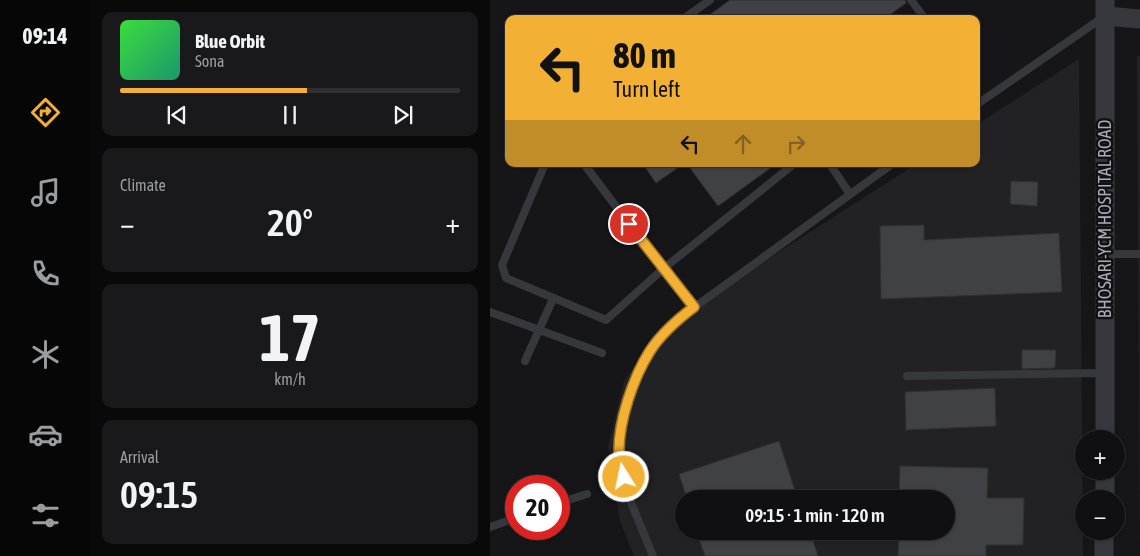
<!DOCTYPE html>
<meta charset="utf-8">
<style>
:root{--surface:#101012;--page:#19191b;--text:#f1f3f6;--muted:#9c9d9f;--line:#303032;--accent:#f2b134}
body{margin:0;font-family:"Asap Condensed",sans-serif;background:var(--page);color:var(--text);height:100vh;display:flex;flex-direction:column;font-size:19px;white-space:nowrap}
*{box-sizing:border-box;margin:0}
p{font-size:16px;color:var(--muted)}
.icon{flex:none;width:28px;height:28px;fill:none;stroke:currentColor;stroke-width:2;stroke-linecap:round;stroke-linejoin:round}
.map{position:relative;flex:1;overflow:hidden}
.drawer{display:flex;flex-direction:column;gap:12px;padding:12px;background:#09090a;width:400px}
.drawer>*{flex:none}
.hud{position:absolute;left:15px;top:15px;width:475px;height:152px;border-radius:10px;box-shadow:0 1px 4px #0004,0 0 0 1px var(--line);background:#f2b134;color:#111;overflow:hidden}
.buttons{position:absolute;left:585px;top:430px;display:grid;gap:10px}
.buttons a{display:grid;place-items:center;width:50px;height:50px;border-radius:50%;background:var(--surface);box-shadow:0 1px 4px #0004,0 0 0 1px var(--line);font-size:25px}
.speed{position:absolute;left:15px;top:475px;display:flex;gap:10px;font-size:25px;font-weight:700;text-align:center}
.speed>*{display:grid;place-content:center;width:65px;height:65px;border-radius:50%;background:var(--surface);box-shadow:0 1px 4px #0004,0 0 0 1px var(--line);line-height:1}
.speed .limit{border:8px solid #d22;background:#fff;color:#111}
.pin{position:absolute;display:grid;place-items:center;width:42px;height:42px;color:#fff;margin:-21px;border:2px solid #fff;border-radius:50%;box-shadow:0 1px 5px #0007}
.me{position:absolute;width:55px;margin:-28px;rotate:350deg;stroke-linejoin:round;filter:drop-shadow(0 0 4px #0008)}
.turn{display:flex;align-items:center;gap:18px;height:105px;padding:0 25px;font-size:22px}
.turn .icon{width:65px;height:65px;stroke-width:2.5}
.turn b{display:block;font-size:35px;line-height:42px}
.lanes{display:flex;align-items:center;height:48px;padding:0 25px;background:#0003;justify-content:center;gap:25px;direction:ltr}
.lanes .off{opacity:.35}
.big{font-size:38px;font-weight:600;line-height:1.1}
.drawer .widget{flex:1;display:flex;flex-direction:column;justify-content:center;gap:8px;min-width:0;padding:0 18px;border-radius:10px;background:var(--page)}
.drawer .dial{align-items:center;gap:0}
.dial b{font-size:65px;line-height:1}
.song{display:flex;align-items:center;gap:15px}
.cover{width:60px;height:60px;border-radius:8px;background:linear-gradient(135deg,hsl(120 70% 55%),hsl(160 70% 35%))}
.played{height:5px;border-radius:2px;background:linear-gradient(90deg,var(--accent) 55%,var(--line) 55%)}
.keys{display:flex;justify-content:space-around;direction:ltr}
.heat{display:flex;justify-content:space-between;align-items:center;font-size:28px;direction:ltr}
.trip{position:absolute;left:185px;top:490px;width:280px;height:50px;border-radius:25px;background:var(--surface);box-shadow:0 1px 4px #0004,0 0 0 1px var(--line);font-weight:600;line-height:50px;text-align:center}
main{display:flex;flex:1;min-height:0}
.tabs{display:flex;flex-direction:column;width:90px;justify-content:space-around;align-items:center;background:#060607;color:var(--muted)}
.tabs .icon{width:35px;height:35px}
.tabs .selected{color:var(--accent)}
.tabs b{font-size:22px;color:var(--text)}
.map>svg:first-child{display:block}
.built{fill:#222225;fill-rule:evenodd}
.building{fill:#404145;stroke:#303034}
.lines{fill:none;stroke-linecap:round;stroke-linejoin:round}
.service{stroke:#37383d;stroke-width:8}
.tertiary{stroke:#37383d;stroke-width:19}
.route-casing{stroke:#9d7322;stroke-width:12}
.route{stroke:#f2b134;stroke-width:9}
.labels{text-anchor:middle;stroke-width:5;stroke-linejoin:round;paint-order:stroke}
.street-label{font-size:18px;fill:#a8adb8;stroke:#111113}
</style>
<main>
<nav class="tabs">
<b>09:14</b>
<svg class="icon selected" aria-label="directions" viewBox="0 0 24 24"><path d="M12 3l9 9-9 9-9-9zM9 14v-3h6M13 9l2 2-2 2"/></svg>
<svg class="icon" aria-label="music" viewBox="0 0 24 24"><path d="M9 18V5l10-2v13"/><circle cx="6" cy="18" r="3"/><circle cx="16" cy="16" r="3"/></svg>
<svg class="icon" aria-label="phone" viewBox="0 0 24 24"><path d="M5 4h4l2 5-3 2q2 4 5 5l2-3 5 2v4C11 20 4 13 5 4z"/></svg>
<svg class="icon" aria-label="climate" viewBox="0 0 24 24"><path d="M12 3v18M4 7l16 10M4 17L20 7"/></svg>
<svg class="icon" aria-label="car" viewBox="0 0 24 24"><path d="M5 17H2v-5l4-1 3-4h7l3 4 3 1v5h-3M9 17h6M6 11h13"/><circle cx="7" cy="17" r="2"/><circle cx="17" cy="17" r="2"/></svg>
<svg class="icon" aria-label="filters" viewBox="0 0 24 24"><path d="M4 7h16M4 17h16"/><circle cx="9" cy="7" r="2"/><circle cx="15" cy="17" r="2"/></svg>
</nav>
<section class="drawer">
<div class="widget">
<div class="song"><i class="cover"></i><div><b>Blue Orbit</b><p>Sona</p></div></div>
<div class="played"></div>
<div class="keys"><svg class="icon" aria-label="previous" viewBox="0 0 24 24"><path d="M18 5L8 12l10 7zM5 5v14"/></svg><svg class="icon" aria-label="pause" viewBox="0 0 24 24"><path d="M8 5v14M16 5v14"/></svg><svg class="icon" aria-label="next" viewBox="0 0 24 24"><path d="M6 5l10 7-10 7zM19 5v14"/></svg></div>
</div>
<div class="widget"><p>Climate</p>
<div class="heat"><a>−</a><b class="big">20°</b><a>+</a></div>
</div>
<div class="widget dial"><b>17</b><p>km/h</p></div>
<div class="widget"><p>Arrival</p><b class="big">09:15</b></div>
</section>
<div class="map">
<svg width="650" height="556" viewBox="0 0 650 556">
<rect width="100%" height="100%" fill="#161618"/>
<!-- built -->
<g class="built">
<polygon points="647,56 650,56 650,556"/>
<path d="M589 59 593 556H144L130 521 118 447 134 381 172 327 426 164H486V125ZM194 499H456V531H194Z"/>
</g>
<!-- building -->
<g class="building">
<polygon points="240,0 415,0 416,3 394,19 214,19"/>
<polygon points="153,164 193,164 166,183"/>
<polygon points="197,164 286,164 228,206"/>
<polygon points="521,181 548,182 547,206 520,204"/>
<polygon points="434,225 434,240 569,233 572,292 391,299 390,226"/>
<polygon points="532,350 566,350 565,368 532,369"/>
<polygon points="505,388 506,426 416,430 415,392"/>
<polygon points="289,441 306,494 291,499 197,499 189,474"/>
<polygon points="410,466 498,468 497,498 534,498 533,545 496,545 496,556 408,556 409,531 456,531 456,499 409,499"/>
<polygon points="231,531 320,531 328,556 215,556 209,539"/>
</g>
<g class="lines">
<!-- service -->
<g class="service">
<polyline points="421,0 435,19"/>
<polyline points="193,19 220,0"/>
<polyline points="486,105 612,18"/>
<polyline points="55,164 12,265 16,278 116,320 173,269 304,164"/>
<polyline points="94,164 173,269 204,307"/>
<polyline points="340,164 359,193"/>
<polyline points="615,254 650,254"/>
<polyline points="0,312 112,353"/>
<polyline points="35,361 63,299"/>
<polyline points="417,376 615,373"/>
<polyline points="69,503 97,494"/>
<polyline points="0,527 26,518"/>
<polyline points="163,556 140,500 129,454 133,422 139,396 160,351 191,317 402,164"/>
</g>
<!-- tertiary -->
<g class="tertiary">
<polyline points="616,16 650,19"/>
<polyline points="615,439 615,0"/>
<polyline points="615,499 615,471"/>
<polyline points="614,556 614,531"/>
</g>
</g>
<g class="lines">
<!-- route casing -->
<g class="route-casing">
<path id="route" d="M134 477C132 470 130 462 129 454 128 422 143 378 160 351 171 334 188 319 204 307L139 224"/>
</g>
<!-- route -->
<use href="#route" class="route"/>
</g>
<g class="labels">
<!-- street labels -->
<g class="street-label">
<text transform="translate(615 219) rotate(-90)" y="6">BHOSARI-YCM HOSPITAL ROAD</text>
</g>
</g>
</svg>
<div class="buttons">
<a>+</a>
<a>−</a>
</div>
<div class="speed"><div class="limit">20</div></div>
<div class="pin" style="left:139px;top:224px;background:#d93025"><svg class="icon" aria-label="arrive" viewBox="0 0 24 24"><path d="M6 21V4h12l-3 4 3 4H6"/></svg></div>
<svg class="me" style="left:134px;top:477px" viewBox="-20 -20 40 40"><circle r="17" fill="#f2b134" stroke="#fff" stroke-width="3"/><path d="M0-11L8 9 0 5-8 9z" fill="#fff"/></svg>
<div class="trip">09:15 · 1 min · 120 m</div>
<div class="hud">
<div class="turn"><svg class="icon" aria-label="left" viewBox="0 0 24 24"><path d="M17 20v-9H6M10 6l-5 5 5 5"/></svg><div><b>80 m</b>Turn left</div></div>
<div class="lanes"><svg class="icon" aria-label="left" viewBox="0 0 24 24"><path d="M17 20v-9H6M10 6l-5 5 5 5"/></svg><svg class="icon off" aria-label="ahead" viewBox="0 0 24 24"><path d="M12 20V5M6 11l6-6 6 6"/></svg><svg class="icon off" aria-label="right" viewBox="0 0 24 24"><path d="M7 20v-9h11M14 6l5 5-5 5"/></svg></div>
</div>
</div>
</main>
